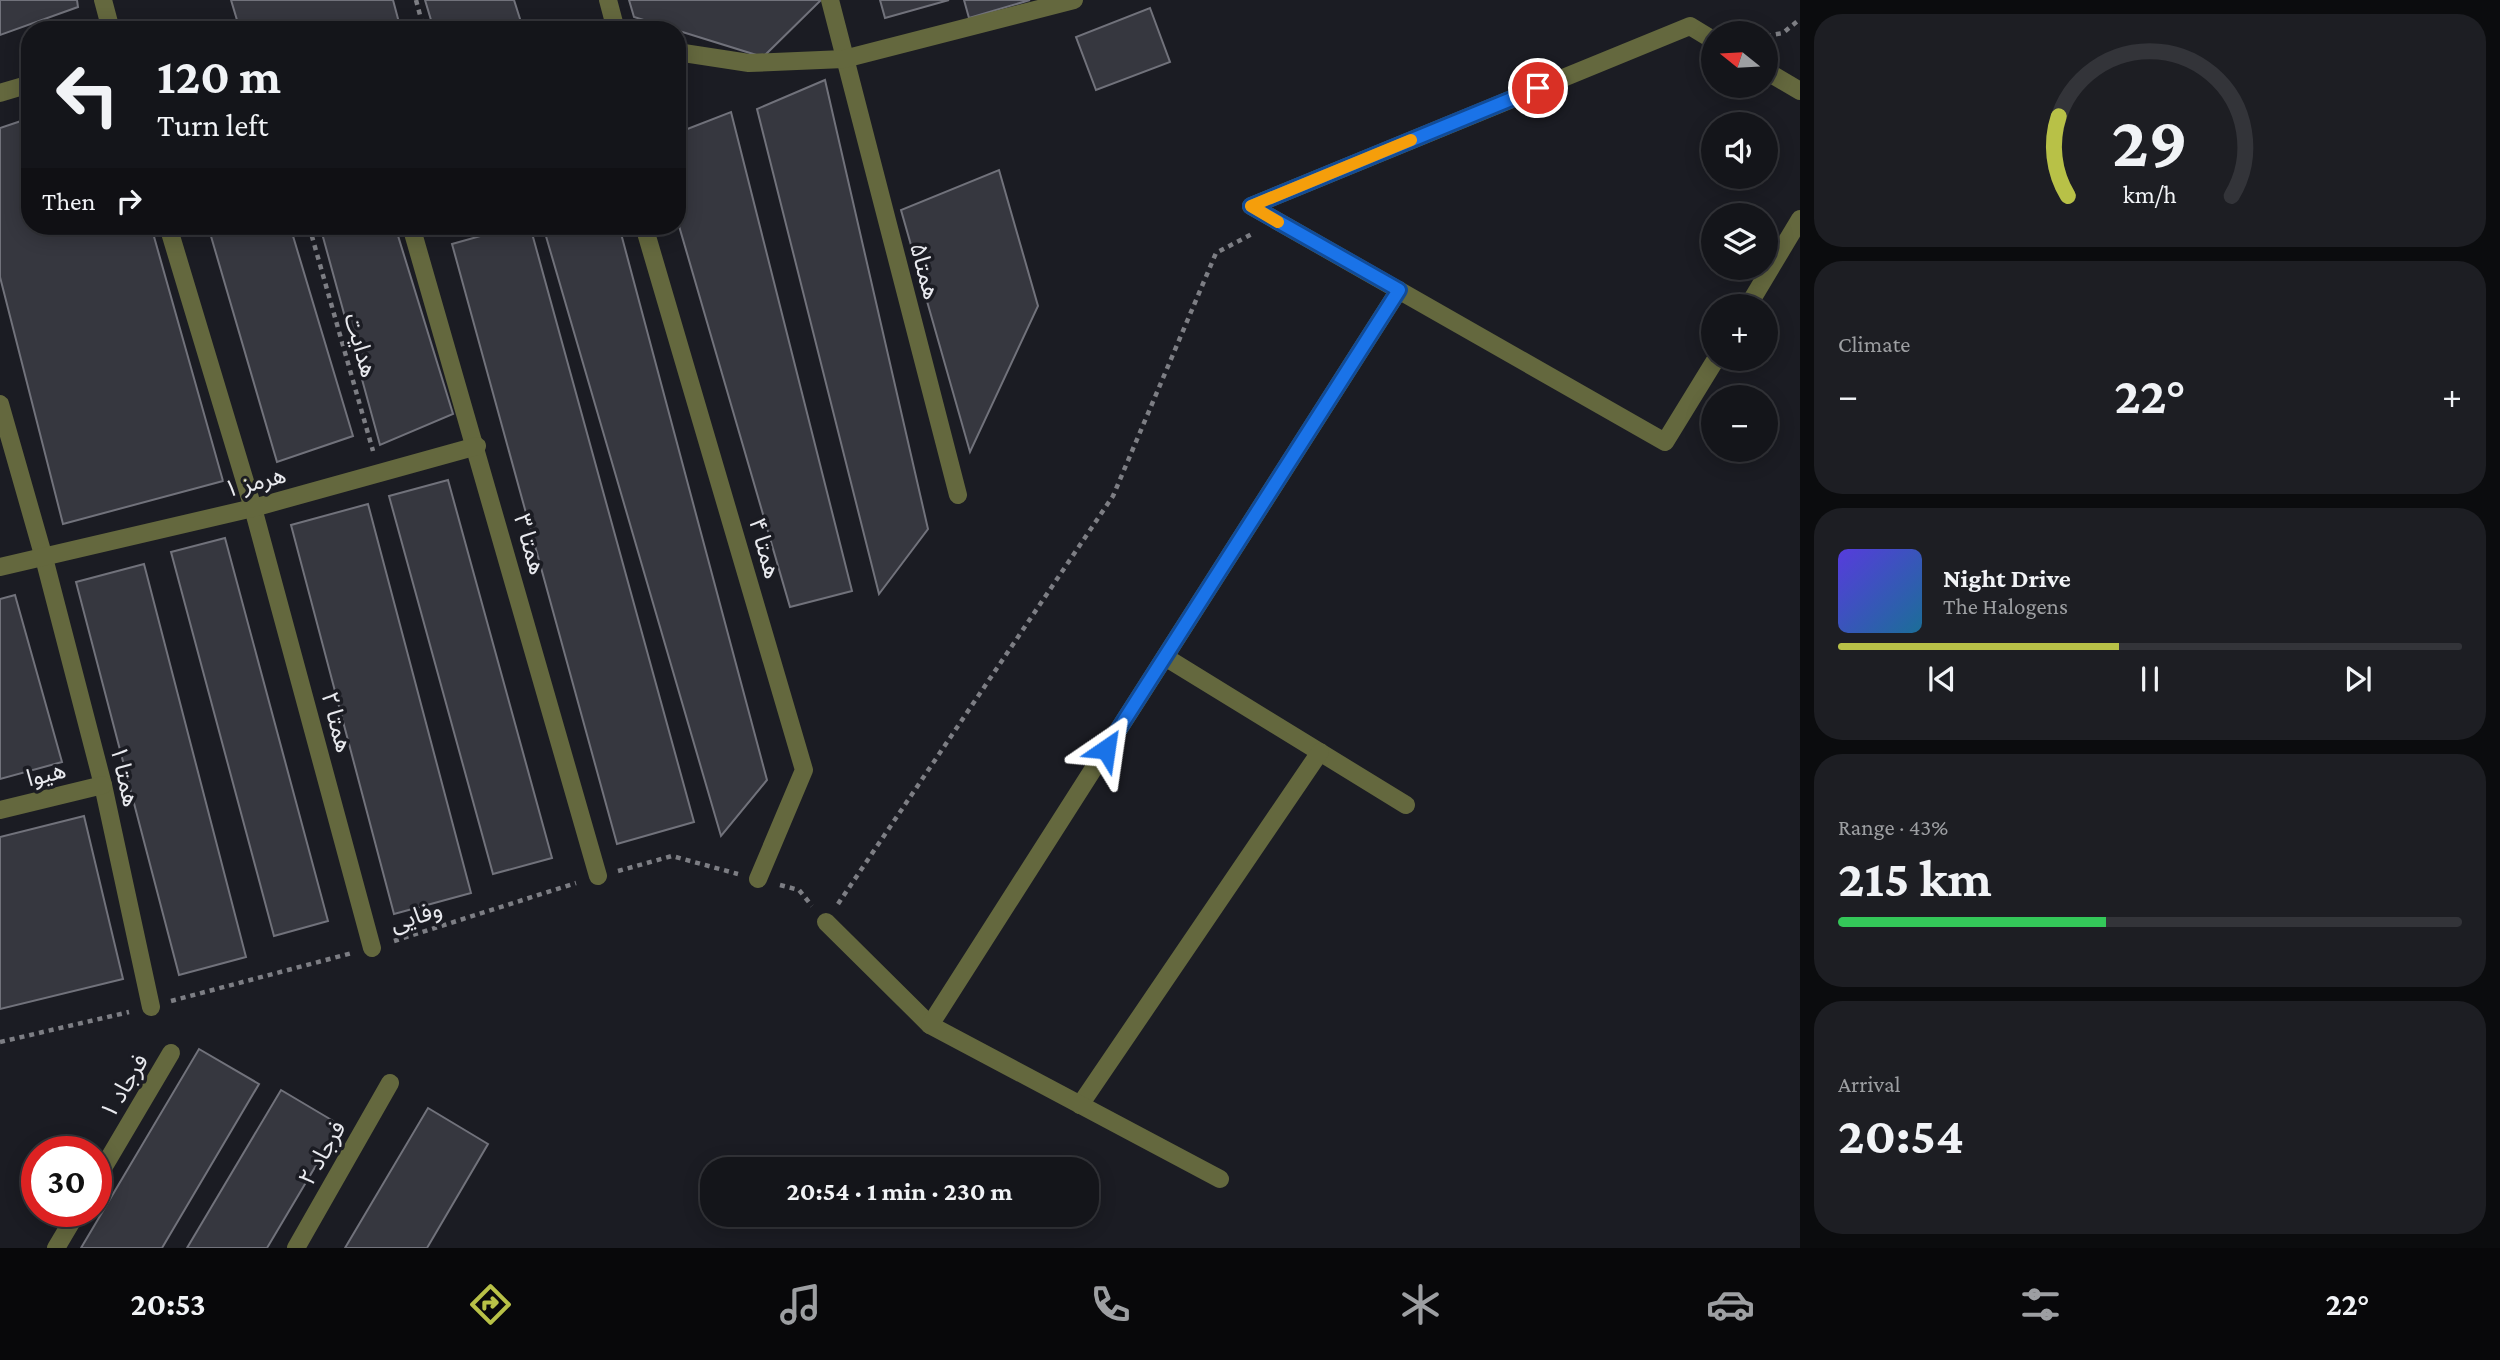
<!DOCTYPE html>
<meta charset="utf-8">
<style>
:root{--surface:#14151a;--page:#1d1e23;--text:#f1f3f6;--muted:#9d9fa2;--line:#333439;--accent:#b8c147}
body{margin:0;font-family:"Crimson Pro","Noto Sans Arabic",serif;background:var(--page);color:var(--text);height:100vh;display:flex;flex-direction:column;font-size:26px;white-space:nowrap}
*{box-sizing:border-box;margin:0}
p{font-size:23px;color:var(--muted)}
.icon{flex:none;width:38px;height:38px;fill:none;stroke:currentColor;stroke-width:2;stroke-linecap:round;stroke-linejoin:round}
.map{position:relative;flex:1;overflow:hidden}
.panel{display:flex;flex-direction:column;gap:14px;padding:14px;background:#0b0c0e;width:700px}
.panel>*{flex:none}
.top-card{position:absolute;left:21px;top:21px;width:665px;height:214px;border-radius:28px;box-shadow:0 4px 18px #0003,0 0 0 2px var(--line);background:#14151a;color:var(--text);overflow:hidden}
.needle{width:46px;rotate:288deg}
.controls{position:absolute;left:1701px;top:21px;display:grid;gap:14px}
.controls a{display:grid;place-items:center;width:77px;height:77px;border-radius:50%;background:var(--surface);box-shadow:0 4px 18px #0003,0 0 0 2px var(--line);font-size:35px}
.speed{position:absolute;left:21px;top:1136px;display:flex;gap:14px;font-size:35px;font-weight:700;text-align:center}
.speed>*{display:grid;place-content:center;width:91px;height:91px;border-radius:50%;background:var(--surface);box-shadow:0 4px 18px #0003,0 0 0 2px var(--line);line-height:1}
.speed .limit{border:10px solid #d22;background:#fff;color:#111}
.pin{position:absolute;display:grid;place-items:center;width:60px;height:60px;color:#fff;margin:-30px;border:4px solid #fff;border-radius:50%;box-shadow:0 2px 7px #0007}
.me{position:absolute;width:77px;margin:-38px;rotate:32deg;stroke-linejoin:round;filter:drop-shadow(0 0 5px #0008)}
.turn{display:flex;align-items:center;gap:24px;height:147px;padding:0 21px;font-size:32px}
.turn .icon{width:91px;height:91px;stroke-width:2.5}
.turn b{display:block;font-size:49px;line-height:60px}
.then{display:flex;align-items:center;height:66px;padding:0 21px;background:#0003;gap:14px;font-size:26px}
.big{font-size:52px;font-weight:700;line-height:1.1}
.panel .card{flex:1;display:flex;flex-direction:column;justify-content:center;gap:10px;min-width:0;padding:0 24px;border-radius:28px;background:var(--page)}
.panel .dial{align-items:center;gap:0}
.dial svg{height:182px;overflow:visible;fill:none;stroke:var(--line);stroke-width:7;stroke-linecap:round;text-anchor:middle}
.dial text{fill:var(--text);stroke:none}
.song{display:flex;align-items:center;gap:21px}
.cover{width:84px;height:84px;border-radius:10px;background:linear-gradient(135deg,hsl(250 70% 55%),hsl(200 70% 35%))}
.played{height:7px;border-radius:4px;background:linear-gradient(90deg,var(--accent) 45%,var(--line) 45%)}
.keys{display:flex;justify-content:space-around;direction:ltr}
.heat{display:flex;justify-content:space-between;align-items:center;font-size:38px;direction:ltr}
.charge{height:10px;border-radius:5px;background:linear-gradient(90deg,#34c759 43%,var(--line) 0)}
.trip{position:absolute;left:700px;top:1157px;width:399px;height:70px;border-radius:28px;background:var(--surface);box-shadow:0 4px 18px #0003,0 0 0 2px var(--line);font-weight:700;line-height:70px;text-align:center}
.tabs{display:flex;height:112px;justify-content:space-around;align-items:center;background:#08080a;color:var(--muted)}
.tabs .icon{width:49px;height:49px}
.tabs .active{color:var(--accent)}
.tabs b{font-size:32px;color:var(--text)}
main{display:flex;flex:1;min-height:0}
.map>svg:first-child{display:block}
.building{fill:#36373f;stroke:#71727b;stroke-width:2}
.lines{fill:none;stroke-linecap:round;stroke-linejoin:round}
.path{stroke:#7d7e84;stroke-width:4.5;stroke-dasharray:5 5;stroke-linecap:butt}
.minor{stroke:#64683e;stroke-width:18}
.route-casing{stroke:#114b97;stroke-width:18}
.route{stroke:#1a73e8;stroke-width:12}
.slow{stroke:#f59e0b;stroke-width:12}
.labels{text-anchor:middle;stroke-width:7;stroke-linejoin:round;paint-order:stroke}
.street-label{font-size:24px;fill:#e8e9ee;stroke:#1b1c23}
</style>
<main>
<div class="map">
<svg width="1800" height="1248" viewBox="0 0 1800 1248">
<rect width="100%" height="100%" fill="#1b1c23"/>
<!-- building -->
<g class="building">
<polygon points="0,0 77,0 78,7 0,35"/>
<polygon points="231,0 393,0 401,30 240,30"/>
<polygon points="425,0 514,0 521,22 497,30 434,30"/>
<polygon points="629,0 821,0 763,57 634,17"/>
<polygon points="880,0 949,0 885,18"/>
<polygon points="964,0 1030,0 969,18"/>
<polygon points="1150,8 1170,62 1096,90 1076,37"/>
<polygon points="825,80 928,529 879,594 757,109"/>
<polygon points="731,112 852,591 790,607 677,219 677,133"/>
<polygon points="30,118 30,226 151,226 223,481 63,524 0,277 0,128"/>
<polygon points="999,170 1038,306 970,452 901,210"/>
<polygon points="208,226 290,226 353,436 277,462"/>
<polygon points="320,226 395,226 453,414 380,445"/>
<polygon points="516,226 530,226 694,822 617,844 452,244"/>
<polygon points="543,226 619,226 767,780 721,836"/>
<polygon points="448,480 552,858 493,874 389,496"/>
<polygon points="368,504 471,893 394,914 291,525"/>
<polygon points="225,538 328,921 274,936 171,552"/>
<polygon points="144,564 246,957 179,975 76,582"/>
<polygon points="15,595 62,762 0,779 0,599"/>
<polygon points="84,816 123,979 0,1009 0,837"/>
<polygon points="199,1049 259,1084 162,1248 81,1248"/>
<polygon points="281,1090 340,1125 267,1248 187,1248"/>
<polygon points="428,1108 488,1144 427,1248 345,1248"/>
</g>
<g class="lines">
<!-- path -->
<g class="path">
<polyline points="416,0 424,30"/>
<polyline points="1766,36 1783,33 1800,19"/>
<polyline points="309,226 373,451"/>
<polyline points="618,871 672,856 738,874"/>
<polyline points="780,885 799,890 812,906"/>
<polyline points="838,904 1113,496 1216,253 1252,234"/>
<polyline points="394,941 576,883"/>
<polyline points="171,1001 352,953"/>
<polyline points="0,1042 129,1012"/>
</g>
<!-- minor -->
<g class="minor">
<polyline points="103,0 111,30"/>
<polyline points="608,0 616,30"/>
<polyline points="830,0 958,495"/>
<polyline points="209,30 215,28"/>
<polyline points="1713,40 1690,26 1251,206 1665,442 1716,359"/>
<polyline points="677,52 749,63 844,59 1074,0"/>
<polyline points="1766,71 1800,91"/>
<polyline points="0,93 30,84"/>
<polyline points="168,226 253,508 372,948"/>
<polyline points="411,226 598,876"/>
<polyline points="644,226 804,770 758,879"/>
<polyline points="1748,306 1800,219"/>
<polyline points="0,404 44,558 103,785 151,1007"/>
<polyline points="0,567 253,508 477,446"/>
<polyline points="1165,657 1406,805"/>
<polyline points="0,810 103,785"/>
<polyline points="826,922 930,1025"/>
<polyline points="1080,1105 1320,752"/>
<polyline points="1220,1179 930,1025 1399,290"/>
<polyline points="96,1180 171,1053"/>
<polyline points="56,1248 78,1211"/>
<polyline points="296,1248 390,1083"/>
</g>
</g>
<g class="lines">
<!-- route casing -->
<g class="route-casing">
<polyline id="route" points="1106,749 1399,290 1251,206 1538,88"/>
</g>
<!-- route -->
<use href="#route" class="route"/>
<!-- slow -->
<polyline class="slow" points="1278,222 1251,206 1411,140"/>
</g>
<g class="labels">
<!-- street labels -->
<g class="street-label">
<text transform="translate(925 271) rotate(75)" y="8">همتا۵</text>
<text transform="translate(361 345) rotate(74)" y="8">هدایت</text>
<text transform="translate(255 482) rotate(-15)" y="8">هرمز ۱</text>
<text transform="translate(530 544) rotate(74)" y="8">همتا ۳</text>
<text transform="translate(765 548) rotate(74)" y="8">همتا ۴</text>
<text transform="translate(337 722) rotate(75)" y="8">همتا ۲</text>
<text transform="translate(46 774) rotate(-14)" y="8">هیوا</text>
<text transform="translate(125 776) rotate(77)" y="8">همتا ۱</text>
<text transform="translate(416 916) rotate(-18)" y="8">وفایی</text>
<text transform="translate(124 1086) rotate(-59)" y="8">فرجاد ۱</text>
<text transform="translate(322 1153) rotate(-60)" y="8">فرجاد ۲</text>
</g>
</g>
</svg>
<div class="controls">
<a><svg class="needle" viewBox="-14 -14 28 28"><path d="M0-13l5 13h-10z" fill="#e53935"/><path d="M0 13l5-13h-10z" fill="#9d9fa2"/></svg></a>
<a><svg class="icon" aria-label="sound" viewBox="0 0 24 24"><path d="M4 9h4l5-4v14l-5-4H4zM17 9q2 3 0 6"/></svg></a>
<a><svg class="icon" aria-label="layers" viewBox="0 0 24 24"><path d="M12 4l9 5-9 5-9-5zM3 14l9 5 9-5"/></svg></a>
<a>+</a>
<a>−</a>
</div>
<div class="speed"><div class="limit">30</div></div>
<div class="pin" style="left:1538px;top:88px;background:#d93025"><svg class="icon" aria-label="arrive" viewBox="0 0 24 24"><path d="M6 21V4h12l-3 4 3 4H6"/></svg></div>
<svg class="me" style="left:1106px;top:749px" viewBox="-20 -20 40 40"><path d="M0-17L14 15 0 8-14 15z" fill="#1a73e8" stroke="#fff" stroke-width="4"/></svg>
<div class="trip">20:54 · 1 min · 230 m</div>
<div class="top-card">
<div class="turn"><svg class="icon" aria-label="left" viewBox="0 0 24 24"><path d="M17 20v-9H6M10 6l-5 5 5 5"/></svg><div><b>120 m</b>Turn left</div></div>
<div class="then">Then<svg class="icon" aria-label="right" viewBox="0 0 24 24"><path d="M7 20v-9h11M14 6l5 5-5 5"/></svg></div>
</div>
</div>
<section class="panel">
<div class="card dial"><svg viewBox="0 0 100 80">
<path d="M14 69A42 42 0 1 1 86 69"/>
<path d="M14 69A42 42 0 0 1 10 34" stroke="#b8c147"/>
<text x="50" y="56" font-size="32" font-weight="700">29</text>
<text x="50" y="72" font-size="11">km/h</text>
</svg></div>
<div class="card"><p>Climate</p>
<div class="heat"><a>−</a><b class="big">22°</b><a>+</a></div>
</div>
<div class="card">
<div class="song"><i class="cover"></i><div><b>Night Drive</b><p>The Halogens</p></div></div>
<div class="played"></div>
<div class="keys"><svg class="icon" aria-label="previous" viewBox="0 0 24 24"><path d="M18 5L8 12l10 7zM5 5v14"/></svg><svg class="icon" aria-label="pause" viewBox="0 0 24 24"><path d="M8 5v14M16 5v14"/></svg><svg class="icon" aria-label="next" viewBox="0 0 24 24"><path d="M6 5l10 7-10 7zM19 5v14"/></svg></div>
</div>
<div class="card"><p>Range · 43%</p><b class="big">215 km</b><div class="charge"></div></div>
<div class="card"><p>Arrival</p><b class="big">20:54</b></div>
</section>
</main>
<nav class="tabs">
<b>20:53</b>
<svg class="icon active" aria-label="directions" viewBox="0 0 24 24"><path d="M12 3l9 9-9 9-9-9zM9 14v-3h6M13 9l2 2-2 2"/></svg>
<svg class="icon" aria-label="music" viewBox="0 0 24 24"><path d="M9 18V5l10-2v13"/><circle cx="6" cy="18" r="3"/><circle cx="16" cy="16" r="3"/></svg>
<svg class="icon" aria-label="phone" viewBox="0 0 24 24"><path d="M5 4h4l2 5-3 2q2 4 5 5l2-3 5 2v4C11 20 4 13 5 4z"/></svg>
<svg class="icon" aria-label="climate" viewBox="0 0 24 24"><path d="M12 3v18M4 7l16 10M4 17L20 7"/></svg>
<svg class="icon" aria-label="car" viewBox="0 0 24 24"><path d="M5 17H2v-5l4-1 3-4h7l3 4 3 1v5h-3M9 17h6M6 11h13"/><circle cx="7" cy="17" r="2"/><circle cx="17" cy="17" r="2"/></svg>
<svg class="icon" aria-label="filters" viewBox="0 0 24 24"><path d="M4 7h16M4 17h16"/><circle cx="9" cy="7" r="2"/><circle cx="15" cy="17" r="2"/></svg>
<b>22°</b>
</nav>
